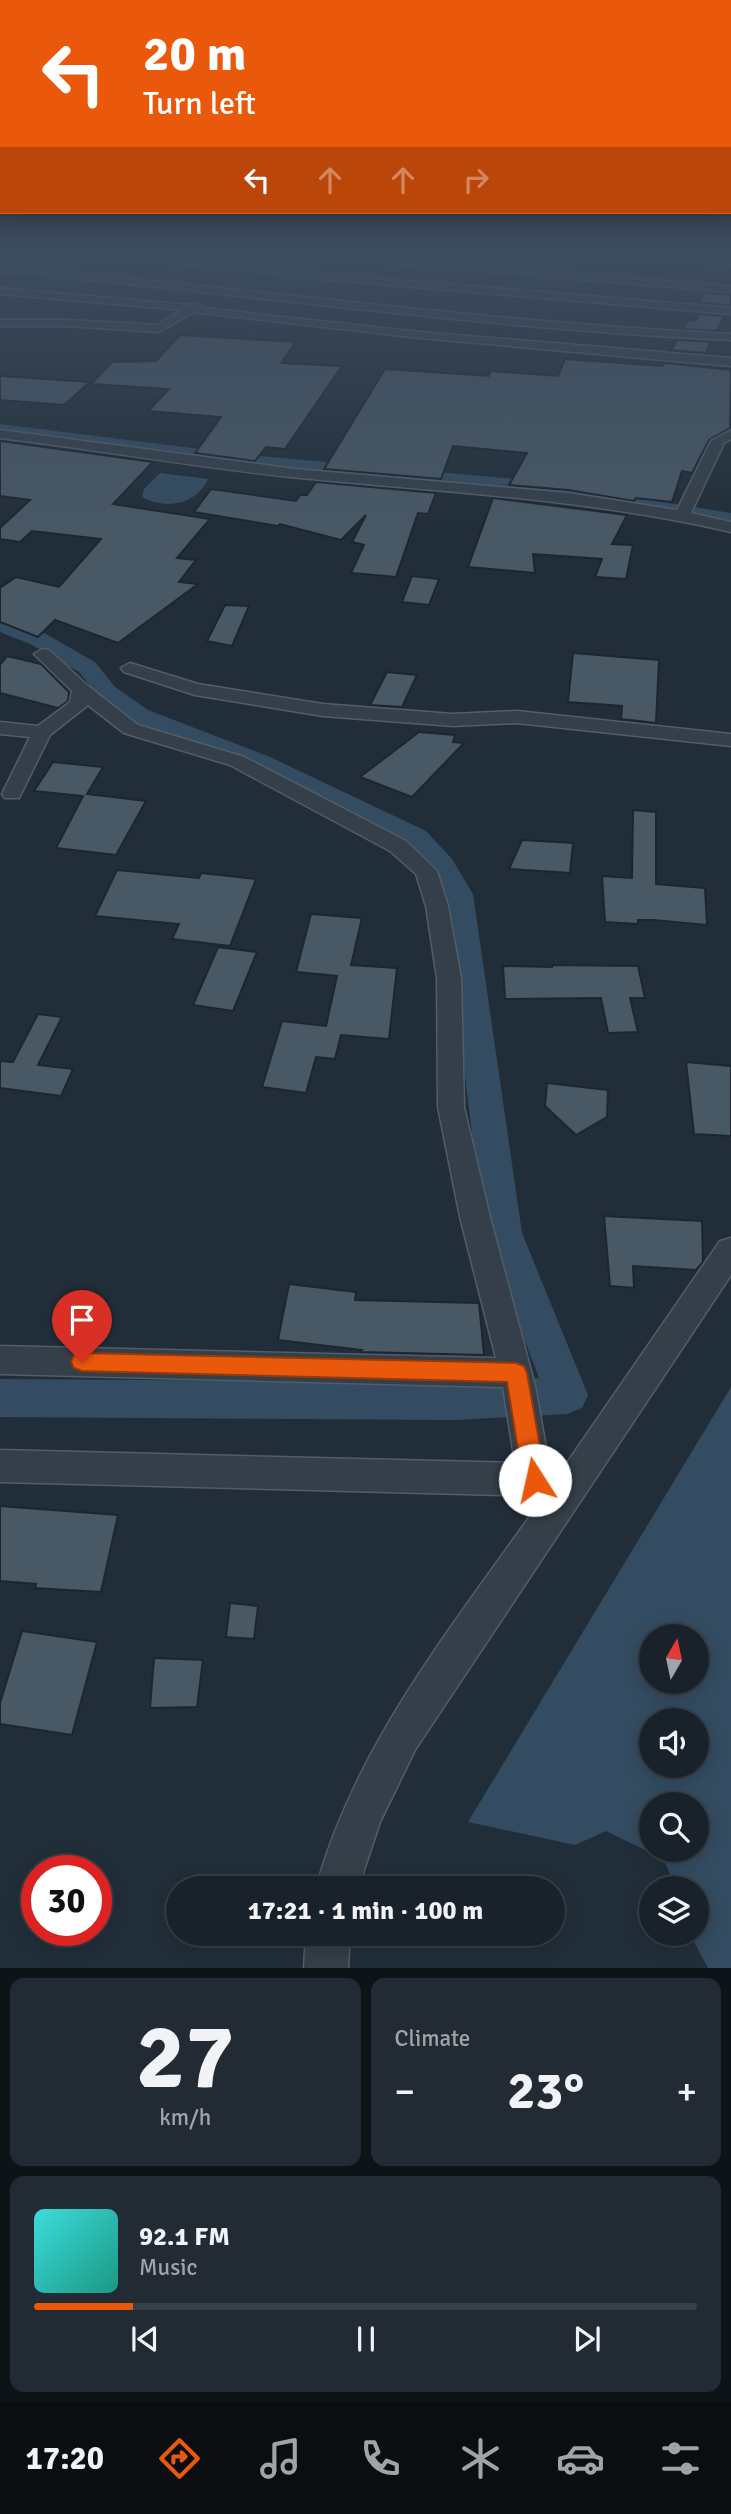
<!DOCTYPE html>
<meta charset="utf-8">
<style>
:root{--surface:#19222b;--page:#222a33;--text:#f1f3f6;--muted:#9fa4a9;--line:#373f47;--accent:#ea580c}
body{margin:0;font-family:Signika,sans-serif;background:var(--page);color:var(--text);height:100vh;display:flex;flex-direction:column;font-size:26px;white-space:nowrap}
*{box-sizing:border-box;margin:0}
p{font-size:23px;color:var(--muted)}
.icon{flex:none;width:38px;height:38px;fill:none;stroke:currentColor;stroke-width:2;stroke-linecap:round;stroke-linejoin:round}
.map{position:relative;height:1968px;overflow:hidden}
.sheet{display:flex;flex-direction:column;gap:10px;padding:10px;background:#0e1318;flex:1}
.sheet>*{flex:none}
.banner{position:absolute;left:0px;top:0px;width:732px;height:214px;box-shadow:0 4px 18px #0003,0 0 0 2px var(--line);background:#ea580c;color:#fff;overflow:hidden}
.needle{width:46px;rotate:9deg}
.fabs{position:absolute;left:639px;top:1624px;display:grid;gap:14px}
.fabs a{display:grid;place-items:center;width:70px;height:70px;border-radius:50%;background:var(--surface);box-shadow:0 4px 18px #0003,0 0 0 2px var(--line);font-size:35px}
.speed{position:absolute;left:21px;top:1855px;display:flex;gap:14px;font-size:35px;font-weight:700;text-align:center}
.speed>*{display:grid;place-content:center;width:91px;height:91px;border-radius:50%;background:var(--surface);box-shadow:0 4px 18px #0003,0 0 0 2px var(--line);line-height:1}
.speed .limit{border:10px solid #d22;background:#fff;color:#111}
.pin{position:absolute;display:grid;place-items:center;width:60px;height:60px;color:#fff;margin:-72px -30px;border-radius:50% 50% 50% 0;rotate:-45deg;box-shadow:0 0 7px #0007}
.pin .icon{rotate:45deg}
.me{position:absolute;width:77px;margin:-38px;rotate:350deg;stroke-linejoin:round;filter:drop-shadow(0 0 5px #0008)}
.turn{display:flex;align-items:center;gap:24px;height:147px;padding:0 28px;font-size:32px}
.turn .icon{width:91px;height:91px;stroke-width:2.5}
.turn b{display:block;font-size:49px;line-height:60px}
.lanes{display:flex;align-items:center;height:66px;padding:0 28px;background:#0003;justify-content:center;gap:35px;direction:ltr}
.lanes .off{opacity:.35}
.big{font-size:52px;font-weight:700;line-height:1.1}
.sheet .widget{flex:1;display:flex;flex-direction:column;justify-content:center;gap:10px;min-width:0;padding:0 24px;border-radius:14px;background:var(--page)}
.sheet .dial{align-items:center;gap:0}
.dial b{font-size:91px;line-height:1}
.song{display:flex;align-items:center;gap:21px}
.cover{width:84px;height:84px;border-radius:10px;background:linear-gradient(135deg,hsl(180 70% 55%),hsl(170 70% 35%))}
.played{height:7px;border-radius:4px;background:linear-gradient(90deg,var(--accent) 15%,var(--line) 15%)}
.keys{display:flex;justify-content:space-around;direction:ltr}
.heat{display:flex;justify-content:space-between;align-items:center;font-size:38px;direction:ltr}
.sheet .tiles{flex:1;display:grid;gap:10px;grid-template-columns:1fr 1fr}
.widget:last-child{grid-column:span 2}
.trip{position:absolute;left:166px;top:1876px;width:399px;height:70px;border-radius:35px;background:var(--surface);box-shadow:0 4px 18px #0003,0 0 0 2px var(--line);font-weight:700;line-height:70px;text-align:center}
.tab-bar{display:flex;height:112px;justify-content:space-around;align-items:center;background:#0a0e11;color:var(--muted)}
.tab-bar .icon{width:49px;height:49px}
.tab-bar .active{color:var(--accent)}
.tab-bar b{font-size:32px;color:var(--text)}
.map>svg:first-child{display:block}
.water{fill:#344c61;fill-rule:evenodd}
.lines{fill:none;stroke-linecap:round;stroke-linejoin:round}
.canal{fill:#344c61;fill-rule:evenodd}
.building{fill:#495865;stroke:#1c2630;stroke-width:2}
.minor-casing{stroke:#525d67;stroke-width:3}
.minor{fill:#343f49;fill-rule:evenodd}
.route{fill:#ea580c;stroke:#983908;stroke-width:2}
</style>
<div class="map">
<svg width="731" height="1968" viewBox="0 0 731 1968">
<rect width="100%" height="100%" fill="#212e39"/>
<!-- water -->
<g class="water">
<path d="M160 473 208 479C196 505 166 510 142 497L144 489Z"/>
<path d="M731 1387V1968H708L690 1934H696V1888H677L663 1859 606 1831 575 1845 468 1822ZM651 1636H696V1682H651ZM651 1720H696V1766H651ZM651 1804H696V1850H651Z"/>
</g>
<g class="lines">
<!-- canal -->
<g class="canal">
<polygon points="0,424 248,455 527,480 731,513 731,525 527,492 248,465 0,434"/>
<polygon points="0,617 46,634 95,662 115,687 148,710 270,757 426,831 452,859 473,894 522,1233 588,1395 582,1408 567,1414 455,1420 0,1417 0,1379 455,1382 539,1378 484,1233 443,894 430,869 406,843 252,767 130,720 99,697 79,672 30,644 0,632"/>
</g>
</g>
<!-- building -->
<g class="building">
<polygon points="703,292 731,295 731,302 729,305 700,303"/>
<polygon points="698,314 724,316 717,331 683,329 688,320 696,321"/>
<polygon points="180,335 296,342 281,363 342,366 285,449 266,447 255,461 195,453 221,417 148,411 169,389 91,384 112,362 156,361"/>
<polygon points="677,340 711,342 706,353 671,350"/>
<polygon points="565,359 662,366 664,363 731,370 730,428 709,440 692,473 682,471 672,502 636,498 634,501 568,490 509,485 527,453 453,446 441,479 324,469 385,369 489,376 490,371 558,376"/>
<polygon points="0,376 90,382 64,405 0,400"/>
<polygon points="0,441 153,462 113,504 210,519 177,558 196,560 179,582 198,584 118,643 55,620 38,637 0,622 0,588 16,577 59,587 101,539 32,531 20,542 0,539 0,528 30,500 0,496"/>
<polygon points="316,482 436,493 428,514 418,513 396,577 351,573 364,545 352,542 366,515 341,540 280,524 278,526 194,512 211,489 296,501 300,495 307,495"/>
<polygon points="493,498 627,515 612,544 633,545 626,579 595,577 602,559 533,554 535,573 468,567"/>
<polygon points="412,576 439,579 429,605 402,602"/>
<polygon points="225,605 249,606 232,646 207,641"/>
<polygon points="573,653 659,660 656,723 621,719 622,706 568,702"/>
<polygon points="7,656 41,664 69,692 68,701 58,708 0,693 0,665"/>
<polygon points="387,672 417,675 402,707 370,705"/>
<polygon points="419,732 455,735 453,742 464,743 412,797 360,777"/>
<polygon points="53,762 103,767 87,794 146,801 116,855 56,848 83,796 34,791"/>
<polygon points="633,810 656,812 656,884 705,888 707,925 653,920 638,920 638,924 605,922 602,876 632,878"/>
<polygon points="522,840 573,843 570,873 509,869"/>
<polygon points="117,870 199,878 201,873 256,879 230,946 172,939 179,924 95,916"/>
<polygon points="311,914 362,918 351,965 397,968 389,1039 341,1035 335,1059 316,1057 306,1093 262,1087 282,1021 326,1026 337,976 296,972"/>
<polygon points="218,947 257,952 233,1011 193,1005"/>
<polygon points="552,965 638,966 645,998 630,998 638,1032 608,1033 601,998 505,999 503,966 552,967"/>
<polygon points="38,1014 62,1017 38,1065 73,1069 61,1096 0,1088 0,1061 13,1062"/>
<polygon points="686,1062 731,1066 731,1136 694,1134"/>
<polygon points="547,1083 608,1090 607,1117 576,1135 545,1106"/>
<polygon points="604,1216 702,1221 703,1262 696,1270 633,1266 634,1288 610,1286"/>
<polygon points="289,1284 356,1292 355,1300 479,1303 484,1355 361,1352 362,1350 278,1340"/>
<polygon points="0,1506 118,1515 101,1592 35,1588 36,1584 0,1581"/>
<polygon points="230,1603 258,1606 254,1639 226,1637"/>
<polygon points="22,1631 97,1642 72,1735 0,1724 0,1703"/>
<polygon points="154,1658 203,1660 197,1707 150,1708"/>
</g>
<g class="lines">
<!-- minor casing -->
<g class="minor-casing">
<g id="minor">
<polygon points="122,256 158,256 262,265 273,269 731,308 731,314 271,275 260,271 127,259"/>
<polygon points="330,256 369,256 731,286 731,292 335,259"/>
<polygon points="531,256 601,256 596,259 534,261 529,258"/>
<polygon points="648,256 731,259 731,265 653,259"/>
<path d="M0 265C244 288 486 322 731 334V340C486 329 244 294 0 271Z"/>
<polygon points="0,288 191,305 196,303 203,308 420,332 731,358 731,366 420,338 194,312 159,332 68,326 0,326 0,320 68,320 157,325 182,310 0,294"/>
<path d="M0 430 295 469 568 493 677 510 711 441 731 430V439L724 443 691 513 731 522V532C589 499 445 492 300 478 200 468 100 450 0 438Z"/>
<path d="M43 649 49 650 88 686 138 725 244 757 406 841 437 871 448 906 461 978 464 1107 490 1217 535 1386 549 1464 562 1470 720 1241 731 1238V1275L415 1750 380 1822 358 1888H316C357 1740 458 1620 544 1496L0 1482V1450L515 1463 503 1387 0 1374V1346L496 1358 460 1217 438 1107 437 978 426 906 416 874 390 851 230 765 124 733 88 705 50 735 19 798H5L2 794 30 737 0 734V722L38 726 70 702 72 691 34 654Z"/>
<polygon points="130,663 198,684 323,704 453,714 517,711 731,734 731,746 517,723 453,726 323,716 195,695 124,672 121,668"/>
<polygon points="306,1934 350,1934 348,1968 304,1968"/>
</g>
</g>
<!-- minor -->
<use href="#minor" class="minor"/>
</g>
<!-- sky -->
<linearGradient id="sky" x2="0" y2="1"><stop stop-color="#12191f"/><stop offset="0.48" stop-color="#3d4c5f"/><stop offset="1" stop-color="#3d4c5f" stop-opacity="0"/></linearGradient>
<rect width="731" height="531" fill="url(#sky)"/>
<!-- route -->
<polygon class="route" points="82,1353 516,1363 524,1366 527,1373 546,1480 543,1487 535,1491 527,1487 523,1480 507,1382 82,1371 74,1368 71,1362 74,1355"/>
</svg>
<div class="fabs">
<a><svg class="needle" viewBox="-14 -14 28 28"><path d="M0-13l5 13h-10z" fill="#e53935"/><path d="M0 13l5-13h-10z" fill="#9fa4a9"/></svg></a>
<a><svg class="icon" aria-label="sound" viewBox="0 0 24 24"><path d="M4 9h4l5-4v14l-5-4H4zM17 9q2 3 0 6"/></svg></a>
<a><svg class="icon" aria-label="search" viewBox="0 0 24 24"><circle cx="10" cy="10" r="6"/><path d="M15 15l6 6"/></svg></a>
<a><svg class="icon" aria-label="layers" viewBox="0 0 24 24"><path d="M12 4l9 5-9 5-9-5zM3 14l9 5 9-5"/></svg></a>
</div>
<div class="speed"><div class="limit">30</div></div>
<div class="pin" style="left:82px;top:1362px;background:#d93025"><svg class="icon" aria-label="arrive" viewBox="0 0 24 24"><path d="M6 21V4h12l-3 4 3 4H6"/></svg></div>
<svg class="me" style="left:535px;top:1480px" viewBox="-20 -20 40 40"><circle r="19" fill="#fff"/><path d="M0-13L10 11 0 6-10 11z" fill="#ea580c"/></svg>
<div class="trip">17:21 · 1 min · 100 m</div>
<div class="banner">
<div class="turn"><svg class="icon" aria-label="left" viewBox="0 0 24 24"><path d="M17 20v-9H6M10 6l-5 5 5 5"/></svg><div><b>20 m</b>Turn left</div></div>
<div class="lanes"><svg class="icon" aria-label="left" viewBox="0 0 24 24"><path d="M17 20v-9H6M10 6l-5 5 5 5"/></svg><svg class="icon off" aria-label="ahead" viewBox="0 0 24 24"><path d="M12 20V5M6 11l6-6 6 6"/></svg><svg class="icon off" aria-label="ahead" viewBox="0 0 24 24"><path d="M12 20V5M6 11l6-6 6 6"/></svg><svg class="icon off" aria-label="right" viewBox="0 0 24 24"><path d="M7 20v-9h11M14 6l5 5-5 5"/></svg></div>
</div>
</div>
<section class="sheet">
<div class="tiles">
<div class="widget dial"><b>27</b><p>km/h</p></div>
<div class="widget"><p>Climate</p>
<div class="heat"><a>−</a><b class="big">23°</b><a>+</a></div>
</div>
<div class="widget">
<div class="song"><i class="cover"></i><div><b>92.1 FM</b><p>Music</p></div></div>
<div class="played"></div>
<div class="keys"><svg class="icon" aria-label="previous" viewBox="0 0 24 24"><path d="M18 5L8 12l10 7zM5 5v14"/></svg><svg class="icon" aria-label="pause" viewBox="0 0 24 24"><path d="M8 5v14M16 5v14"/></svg><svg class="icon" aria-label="next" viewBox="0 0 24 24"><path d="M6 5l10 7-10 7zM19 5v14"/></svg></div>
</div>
</div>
</section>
<nav class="tab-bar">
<b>17:20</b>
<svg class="icon active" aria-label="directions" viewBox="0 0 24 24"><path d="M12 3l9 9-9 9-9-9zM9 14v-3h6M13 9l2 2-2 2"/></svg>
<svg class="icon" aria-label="music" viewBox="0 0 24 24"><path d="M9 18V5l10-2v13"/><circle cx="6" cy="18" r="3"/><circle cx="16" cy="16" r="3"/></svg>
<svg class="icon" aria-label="phone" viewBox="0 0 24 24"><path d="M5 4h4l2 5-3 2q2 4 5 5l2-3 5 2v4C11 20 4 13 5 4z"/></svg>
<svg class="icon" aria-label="climate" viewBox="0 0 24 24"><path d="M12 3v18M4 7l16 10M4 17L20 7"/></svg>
<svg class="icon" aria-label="car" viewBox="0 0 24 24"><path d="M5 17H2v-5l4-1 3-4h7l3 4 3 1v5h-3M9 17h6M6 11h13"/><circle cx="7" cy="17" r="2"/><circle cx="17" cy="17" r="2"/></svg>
<svg class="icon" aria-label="filters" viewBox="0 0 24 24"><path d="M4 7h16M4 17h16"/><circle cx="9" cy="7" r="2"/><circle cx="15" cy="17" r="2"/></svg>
</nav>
